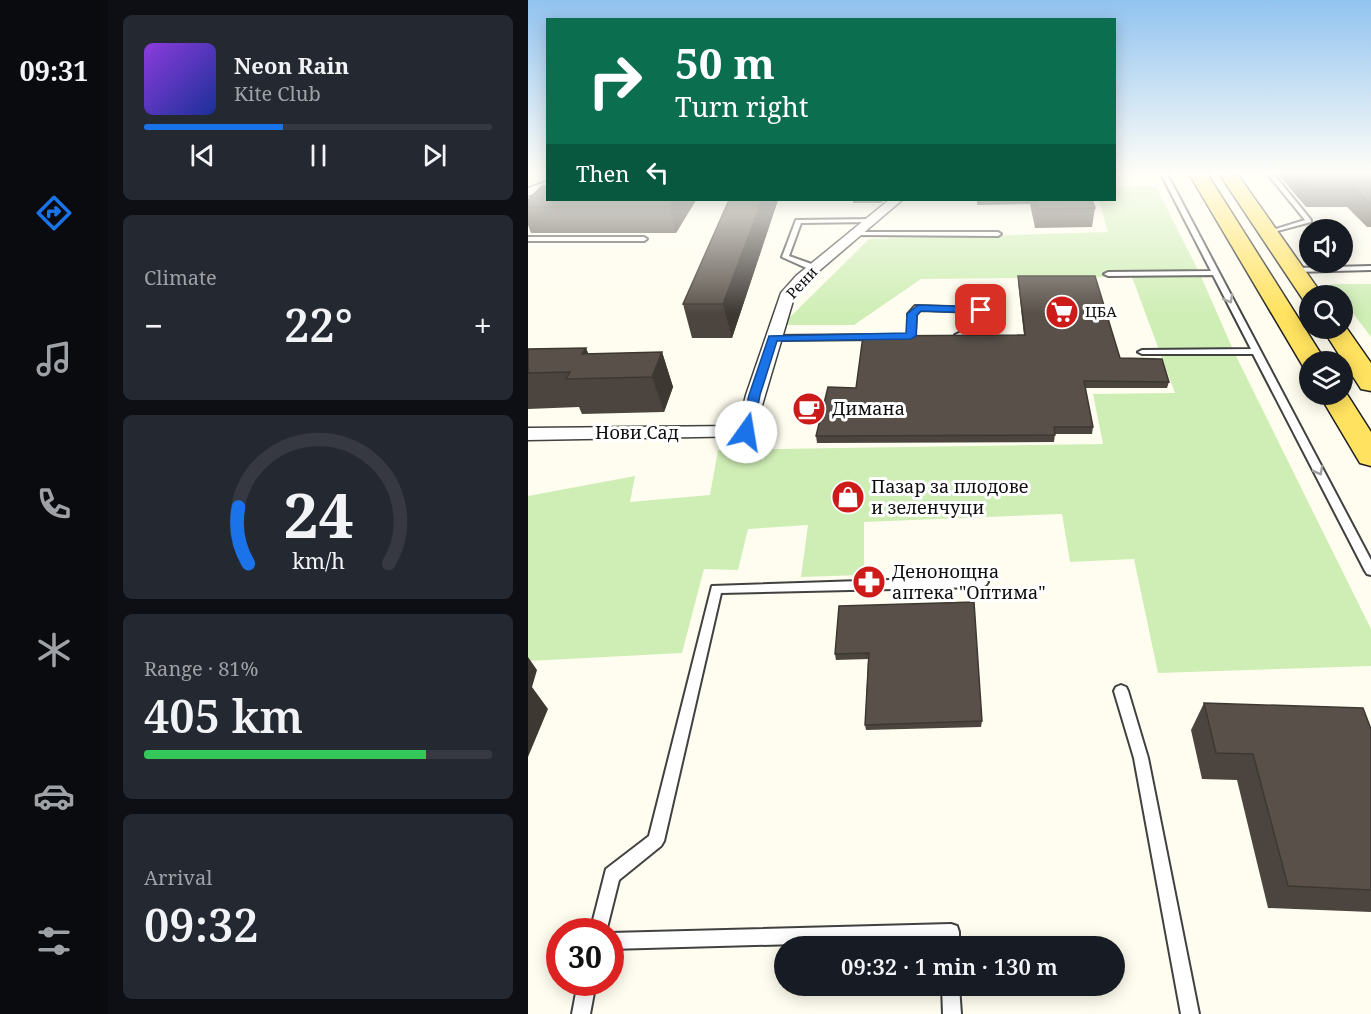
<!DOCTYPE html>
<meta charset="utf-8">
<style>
:root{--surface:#171b24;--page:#242831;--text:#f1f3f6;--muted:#9ea1a6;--line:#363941;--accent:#1a73e8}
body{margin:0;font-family:"Noto Serif",serif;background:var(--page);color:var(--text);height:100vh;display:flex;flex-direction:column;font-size:22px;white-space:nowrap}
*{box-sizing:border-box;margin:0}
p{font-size:20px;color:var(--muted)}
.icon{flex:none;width:33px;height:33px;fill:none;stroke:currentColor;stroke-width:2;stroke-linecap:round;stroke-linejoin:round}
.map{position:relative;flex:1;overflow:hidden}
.sheet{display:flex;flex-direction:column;gap:15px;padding:15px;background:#0d0f14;width:420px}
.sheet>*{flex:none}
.guide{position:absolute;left:18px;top:18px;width:570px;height:183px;border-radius:0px;box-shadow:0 3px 15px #0003;background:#0b6e4f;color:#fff;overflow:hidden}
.buttons{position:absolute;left:771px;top:219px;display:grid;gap:12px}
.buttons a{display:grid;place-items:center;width:54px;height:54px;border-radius:50%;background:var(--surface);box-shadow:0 3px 15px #0003;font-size:30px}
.speed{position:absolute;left:18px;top:918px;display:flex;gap:12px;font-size:30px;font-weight:700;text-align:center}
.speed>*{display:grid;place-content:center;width:78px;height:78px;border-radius:50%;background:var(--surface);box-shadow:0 3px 15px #0003;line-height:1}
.speed .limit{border:9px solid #d22;background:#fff;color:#111}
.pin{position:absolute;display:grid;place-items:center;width:51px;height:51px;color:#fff;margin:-26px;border-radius:12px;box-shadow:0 3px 9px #0006}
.me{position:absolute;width:66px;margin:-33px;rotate:13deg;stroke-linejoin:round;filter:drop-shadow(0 0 4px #0008)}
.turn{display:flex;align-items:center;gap:21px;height:126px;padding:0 30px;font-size:27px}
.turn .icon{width:78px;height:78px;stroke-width:2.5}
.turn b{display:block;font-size:42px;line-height:51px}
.then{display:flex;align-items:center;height:57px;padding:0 30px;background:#0003;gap:12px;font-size:22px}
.big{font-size:45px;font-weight:600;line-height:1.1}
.sheet .widget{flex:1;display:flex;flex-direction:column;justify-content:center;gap:9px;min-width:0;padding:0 21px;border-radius:9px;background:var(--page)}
.sheet .dial{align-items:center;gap:0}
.dial svg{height:156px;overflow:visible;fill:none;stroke:var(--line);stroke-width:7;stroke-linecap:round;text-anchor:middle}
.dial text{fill:var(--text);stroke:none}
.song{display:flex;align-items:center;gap:18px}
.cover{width:72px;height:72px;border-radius:9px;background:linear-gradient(135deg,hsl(270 70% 55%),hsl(230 70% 35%))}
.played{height:6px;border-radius:3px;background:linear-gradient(90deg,var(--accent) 40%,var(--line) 40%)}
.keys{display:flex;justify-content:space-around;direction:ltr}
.heat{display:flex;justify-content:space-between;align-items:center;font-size:33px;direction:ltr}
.charge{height:9px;border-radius:4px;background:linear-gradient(90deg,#34c759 81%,var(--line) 0)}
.trip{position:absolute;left:246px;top:936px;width:351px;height:60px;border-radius:30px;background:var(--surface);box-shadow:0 3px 15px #0003;font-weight:600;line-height:60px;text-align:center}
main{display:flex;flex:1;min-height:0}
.tabs{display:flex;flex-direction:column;width:108px;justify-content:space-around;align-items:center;background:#090b0e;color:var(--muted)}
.tabs .icon{width:42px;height:42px}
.tabs .on{color:var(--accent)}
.tabs b{font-size:27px;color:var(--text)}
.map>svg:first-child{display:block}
.green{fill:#cfeeb5}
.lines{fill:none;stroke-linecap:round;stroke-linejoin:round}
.service-casing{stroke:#414141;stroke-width:4}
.minor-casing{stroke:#414141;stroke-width:3}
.primary-casing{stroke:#1f1f1f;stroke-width:3}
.service{fill:#fff;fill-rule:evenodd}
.minor{fill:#fff;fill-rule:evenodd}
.primary{fill:#ffe25f;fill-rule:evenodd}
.wall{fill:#4c453f}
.shaded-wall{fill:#3e3833}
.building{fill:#585049;stroke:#3e3833;stroke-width:1.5}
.oneway{stroke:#9f9f9f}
.route{fill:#1a73e8;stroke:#114b97;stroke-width:1.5}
.labels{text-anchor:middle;stroke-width:6;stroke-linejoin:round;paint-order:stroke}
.far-street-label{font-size:15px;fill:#0e0e0e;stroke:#fff}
.far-poi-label{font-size:15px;fill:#0e0e0e;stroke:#fff;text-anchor:start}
.poi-label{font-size:18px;fill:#0e0e0e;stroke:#fff;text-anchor:start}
.street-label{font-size:18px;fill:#0e0e0e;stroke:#fff}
</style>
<main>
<nav class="tabs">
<b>09:31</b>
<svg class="icon on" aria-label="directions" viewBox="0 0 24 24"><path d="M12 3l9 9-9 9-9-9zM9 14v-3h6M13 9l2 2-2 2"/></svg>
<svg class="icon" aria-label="music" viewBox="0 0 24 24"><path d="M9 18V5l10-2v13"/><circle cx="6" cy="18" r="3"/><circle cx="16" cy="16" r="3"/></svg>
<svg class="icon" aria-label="phone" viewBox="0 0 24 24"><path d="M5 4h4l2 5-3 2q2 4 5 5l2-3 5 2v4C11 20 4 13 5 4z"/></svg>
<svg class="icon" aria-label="climate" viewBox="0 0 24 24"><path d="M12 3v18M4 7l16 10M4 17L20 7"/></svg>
<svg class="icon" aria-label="car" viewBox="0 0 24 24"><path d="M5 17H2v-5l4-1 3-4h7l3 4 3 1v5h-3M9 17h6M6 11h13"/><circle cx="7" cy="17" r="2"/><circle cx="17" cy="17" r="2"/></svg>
<svg class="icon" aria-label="filters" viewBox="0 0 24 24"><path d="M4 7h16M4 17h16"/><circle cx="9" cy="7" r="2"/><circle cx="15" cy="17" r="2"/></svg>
</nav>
<section class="sheet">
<div class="widget">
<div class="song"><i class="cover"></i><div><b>Neon Rain</b><p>Kite Club</p></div></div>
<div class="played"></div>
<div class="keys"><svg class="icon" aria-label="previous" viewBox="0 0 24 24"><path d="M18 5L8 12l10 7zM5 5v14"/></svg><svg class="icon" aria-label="pause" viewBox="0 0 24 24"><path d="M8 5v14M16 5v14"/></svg><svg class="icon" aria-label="next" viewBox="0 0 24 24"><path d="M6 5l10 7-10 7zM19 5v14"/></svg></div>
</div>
<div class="widget"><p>Climate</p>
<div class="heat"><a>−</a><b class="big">22°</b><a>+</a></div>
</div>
<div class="widget dial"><svg viewBox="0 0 100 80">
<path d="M14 69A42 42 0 1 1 86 69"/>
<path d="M14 69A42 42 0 0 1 9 40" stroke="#1a73e8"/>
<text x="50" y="56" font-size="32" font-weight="700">24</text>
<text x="50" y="72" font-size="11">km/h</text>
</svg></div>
<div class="widget"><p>Range · 81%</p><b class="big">405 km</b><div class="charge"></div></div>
<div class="widget"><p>Arrival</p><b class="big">09:32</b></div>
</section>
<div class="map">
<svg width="843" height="1014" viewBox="0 0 843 1014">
<rect width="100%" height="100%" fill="#fffdef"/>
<!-- green -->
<g class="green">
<polygon points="587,187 628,187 672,274 707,354 843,629 843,666 630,673 606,559 542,562 534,514 336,522 336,575 273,577 280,525 220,529 210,570 176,569 154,653 0,661 0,496 107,476 102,502 182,495 190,450 575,444 565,394 647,393 604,277 393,279 326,325 254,325 341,239 580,232 571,200 586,200"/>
<polygon points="803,284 843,284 843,337 815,300 814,296 811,295"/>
</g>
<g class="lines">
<!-- service casing -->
<g class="service-casing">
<g id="service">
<polygon points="632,172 638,172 843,560 843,575 839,574 837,571 725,354 614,354 610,352 614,350 723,349 685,275 580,276 576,274 580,272 683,271"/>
<polygon points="738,172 744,172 783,220 783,222 738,234 738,232 777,220"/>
<polygon points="345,219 345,221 343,222 273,223 261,256 289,266 289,270 283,270 254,257 268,220"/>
<polygon points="326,232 470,232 473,234 470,236 328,235 326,234"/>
<polygon points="0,237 116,237 119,239 116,241 0,241"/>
<polygon points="843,266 843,270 767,272 763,270 767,268"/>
<path d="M387 306 456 308 457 333C450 337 434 339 427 335L431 333 449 331V312L392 310 388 315 387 336 383 338H380V314Z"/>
<polygon points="350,335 354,337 353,339 245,340 241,338 245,336"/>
<polygon points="454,577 458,579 460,582 458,585 454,587 193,593 136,841 133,846 91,880 78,932 62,932 78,869 121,836 184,586"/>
<polygon points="593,685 598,687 600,691 620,758 671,1014 653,1014 606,758 586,691 588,687"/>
<polygon points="423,924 429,926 431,932 431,946 415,946 415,940 82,949 82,933"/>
<polygon points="50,982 68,982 62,1014 44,1014"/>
<polygon points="414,986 431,986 433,1014 415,1014"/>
</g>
</g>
<!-- minor casing -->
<g class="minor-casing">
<g id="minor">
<polygon points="20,181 20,188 0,196 0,188"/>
<polygon points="361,200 374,200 278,282 267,294 225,436 0,440 0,428 210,426 218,395 253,293 268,276"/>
</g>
</g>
<!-- primary casing -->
<g class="primary-casing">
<g id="primary">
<polygon points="660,172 678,172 798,362 782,362 782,369 776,368"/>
<polygon points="690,172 708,172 795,296 782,296 782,302 776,301"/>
<polygon points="815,323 843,363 843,391 833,389 794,328 814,328"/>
<polygon points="815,388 843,432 843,466 832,463 791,394 814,394"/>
</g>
</g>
<!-- service -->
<use href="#service" class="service"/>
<!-- minor -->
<use href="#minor" class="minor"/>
<!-- primary -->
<use href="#primary" class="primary"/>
</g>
<!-- wall -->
<g class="wall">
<polygon points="748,172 843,172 843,227 839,227 819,207 778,207"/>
<polygon points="0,200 168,200 148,233 3,233 0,225"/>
<polygon points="201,200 250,200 204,338 164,338 155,304"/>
<polygon points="325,200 355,200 354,203 325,203"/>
<polygon points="449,200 564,200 567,208 564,227 507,228 502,204 449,205"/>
<polygon points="490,276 592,358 641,382 639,388 557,388 565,427 564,434 527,434 526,442 289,443 288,436 328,388 496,335 490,282"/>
<polygon points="58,348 60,354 134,352 145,387 136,412 54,414 51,407 0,409 0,349"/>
<polygon points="311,606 454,721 453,727 338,730 337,725 340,659 308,660 307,654"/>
<polygon points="676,703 843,729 843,912 740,908 709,780 674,779 663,730"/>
</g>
<!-- shaded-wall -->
<g class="shaded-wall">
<polygon points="146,200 168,200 148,233 141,207"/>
<polygon points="234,200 250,200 204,338 195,304"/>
<polygon points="58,348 70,378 54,354"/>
<polygon points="134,352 145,387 136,412 124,377"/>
<polygon points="0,657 9,670 4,687 20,709 0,757"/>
</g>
<!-- building -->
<g class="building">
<polygon points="770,172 843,172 843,204 826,188 784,188"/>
<polygon points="14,186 20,186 20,200 146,200 141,207 0,207 0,200"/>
<polygon points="201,200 234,200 195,304 155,304"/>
<polygon points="507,200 564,200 567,208 509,209"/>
<polygon points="490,276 567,276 592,358 634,359 641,382 556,381 565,427 526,427 527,435 288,436 300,387 328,388 335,336 497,335"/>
<polygon points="58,348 54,354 134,352 124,377 38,379 42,372 0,373 0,349"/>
<polygon points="446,602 454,721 337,725 341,653 307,654 311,606"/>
<polygon points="676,703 835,708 843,729 843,890 760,886 725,754 688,753"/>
</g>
<!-- one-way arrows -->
<defs><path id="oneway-chevron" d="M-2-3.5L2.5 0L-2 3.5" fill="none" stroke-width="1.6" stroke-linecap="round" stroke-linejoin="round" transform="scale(1.5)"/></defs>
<g class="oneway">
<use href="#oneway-chevron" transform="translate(701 299) rotate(62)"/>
<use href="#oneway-chevron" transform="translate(791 471) rotate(62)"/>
</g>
<!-- sky -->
<linearGradient id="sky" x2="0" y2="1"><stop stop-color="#91c3f0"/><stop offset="0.55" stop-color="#fffef8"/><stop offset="1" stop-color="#fffef8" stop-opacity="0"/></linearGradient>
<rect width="843" height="314" fill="url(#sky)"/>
<!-- route -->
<polygon class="route" points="390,305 453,307 458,310 453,313 393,311 389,315 388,336 383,339 249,341 232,395 225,432 218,436 214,435 212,432 221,395 241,336 378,333 379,314"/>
<!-- icons -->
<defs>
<g id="supermarket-disc" transform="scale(1.725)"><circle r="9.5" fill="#cc1b18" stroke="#fff"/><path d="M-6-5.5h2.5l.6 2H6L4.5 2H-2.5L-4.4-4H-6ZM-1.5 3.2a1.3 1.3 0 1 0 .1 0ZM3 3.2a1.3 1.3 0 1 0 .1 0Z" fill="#fff"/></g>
<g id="cafe-disc" transform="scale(1.725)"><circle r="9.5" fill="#cc1b18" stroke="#fff"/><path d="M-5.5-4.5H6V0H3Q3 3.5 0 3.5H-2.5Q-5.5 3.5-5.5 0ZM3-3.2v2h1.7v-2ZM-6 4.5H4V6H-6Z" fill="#fff"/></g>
<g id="shop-disc" transform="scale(1.725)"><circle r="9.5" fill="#cc1b18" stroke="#fff"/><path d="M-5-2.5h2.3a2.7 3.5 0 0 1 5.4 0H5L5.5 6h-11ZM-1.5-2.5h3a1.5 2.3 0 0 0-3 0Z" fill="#fff"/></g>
<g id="pharmacy-disc" transform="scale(1.725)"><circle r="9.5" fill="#cc1b18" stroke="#fff"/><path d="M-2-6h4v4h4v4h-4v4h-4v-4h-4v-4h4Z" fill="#fff"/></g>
</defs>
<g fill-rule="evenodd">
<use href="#supermarket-disc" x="534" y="312"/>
<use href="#cafe-disc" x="281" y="409"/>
<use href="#shop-disc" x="320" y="497"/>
<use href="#pharmacy-disc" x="341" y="582"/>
</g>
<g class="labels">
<!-- far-street labels -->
<g class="far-street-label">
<text transform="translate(274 283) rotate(-47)" y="5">Рени</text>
</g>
<!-- far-poi labels -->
<g class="far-poi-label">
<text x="557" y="317">ЦБА</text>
</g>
<!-- poi labels -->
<g class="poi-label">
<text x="304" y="415">Димана</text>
<text x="343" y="493">Пазар за плодове<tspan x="343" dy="21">и зеленчуци</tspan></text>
<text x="364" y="578">Денонощна<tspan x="364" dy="21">аптека "Оптима"</tspan></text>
</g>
<!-- street labels -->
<g class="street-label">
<text x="109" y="439">Нови Сад</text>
</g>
</g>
</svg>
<div class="buttons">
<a><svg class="icon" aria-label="sound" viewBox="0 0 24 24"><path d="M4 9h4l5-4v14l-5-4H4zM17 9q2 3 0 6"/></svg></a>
<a><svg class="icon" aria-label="search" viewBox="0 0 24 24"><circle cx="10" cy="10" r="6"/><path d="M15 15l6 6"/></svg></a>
<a><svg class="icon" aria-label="layers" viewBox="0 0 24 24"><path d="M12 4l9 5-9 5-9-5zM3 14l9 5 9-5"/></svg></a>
</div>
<div class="speed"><div class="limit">30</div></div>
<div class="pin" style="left:453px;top:310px;background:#d93025"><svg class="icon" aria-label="arrive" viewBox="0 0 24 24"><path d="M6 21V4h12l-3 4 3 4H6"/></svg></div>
<svg class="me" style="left:218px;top:432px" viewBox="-20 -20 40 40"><circle r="19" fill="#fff"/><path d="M0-13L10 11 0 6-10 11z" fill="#1a73e8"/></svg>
<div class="trip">09:32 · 1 min · 130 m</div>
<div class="guide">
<div class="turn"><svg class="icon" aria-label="right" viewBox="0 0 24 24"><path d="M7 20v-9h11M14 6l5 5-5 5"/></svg><div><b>50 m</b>Turn right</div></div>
<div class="then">Then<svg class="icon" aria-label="left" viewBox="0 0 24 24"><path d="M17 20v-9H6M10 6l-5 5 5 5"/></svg></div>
</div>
</div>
</main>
